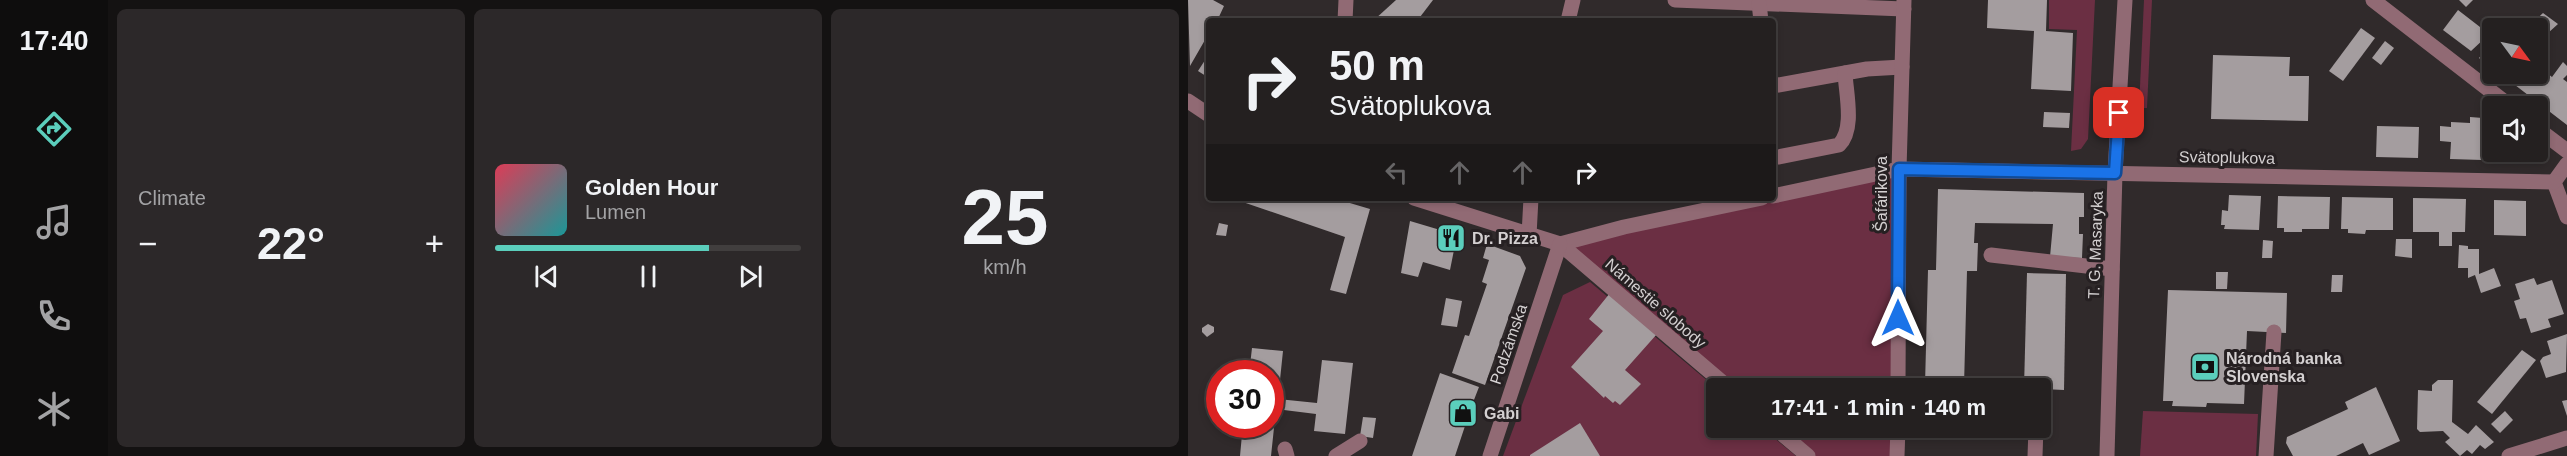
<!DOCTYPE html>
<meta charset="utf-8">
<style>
:root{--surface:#242020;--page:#2c2829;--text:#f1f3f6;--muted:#a3a3a5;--line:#413e3e;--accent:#5bcebc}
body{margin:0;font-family:Arial,sans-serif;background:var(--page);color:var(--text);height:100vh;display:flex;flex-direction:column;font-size:22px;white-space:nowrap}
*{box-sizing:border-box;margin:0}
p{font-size:20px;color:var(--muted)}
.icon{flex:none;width:33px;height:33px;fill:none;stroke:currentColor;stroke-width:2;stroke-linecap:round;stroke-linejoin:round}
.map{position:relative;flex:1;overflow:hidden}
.sheet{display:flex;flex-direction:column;gap:9px;padding:9px;background:#141212;width:1080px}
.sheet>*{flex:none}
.hud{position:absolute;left:18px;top:18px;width:570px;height:183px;border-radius:6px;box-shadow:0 3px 9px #0003,0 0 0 2px var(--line);background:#242020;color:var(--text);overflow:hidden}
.needle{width:39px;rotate:123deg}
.buttons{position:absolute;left:1294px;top:18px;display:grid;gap:12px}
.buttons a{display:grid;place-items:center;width:66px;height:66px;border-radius:6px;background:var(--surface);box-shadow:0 3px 9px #0003,0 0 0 2px var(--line);font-size:30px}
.speed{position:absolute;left:18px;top:360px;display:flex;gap:12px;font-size:30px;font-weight:700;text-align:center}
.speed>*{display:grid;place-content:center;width:78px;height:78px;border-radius:50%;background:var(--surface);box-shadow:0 3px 9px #0003,0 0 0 2px var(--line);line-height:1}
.speed .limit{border:9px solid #d22;background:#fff;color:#111}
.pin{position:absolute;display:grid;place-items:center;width:51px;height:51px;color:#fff;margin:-26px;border-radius:12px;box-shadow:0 3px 9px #0006}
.me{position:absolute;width:66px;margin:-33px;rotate:0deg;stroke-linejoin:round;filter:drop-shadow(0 0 4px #0008)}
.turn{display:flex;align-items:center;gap:21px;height:126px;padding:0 24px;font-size:27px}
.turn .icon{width:78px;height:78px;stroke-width:2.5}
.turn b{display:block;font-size:42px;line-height:51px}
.lanes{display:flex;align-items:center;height:57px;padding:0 24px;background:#0003;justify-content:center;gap:30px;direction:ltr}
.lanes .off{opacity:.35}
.big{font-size:45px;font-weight:600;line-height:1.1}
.sheet .widget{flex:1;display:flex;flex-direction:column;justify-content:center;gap:9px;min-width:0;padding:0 21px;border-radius:9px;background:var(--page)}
.sheet .dial{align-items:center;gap:0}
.dial b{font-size:78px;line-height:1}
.song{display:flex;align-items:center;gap:18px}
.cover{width:72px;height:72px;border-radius:9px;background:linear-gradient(135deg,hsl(350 70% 55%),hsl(180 70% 35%))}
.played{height:6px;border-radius:3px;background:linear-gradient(90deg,var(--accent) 70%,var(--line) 70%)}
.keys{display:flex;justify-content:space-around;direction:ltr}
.heat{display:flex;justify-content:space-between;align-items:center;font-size:33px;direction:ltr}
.sheet .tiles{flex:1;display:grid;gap:9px;grid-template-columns:repeat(3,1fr)}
.trip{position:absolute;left:518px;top:378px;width:345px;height:60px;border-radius:6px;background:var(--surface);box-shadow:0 3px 9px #0003,0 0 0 2px var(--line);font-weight:600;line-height:60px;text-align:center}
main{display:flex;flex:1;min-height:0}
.tabs{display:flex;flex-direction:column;width:108px;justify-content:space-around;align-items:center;background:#0e0d0d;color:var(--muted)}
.tabs .icon{width:42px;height:42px}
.tabs .current{color:var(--accent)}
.tabs b{font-size:27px;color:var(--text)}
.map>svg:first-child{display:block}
.green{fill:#6b2f43}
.building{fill:#a49d9f}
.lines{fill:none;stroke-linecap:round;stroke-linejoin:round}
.minor{stroke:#916a74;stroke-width:15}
.route-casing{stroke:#114b97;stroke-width:15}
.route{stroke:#1a73e8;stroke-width:10}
.labels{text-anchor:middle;stroke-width:6;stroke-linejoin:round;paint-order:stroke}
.street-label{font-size:16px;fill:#d4d0d1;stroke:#262022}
.poi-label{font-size:16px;font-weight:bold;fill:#d4d0d1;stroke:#262022;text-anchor:start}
</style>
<main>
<nav class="tabs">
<b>17:40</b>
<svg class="icon current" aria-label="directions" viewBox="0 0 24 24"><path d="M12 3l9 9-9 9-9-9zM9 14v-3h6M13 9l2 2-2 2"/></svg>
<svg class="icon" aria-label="music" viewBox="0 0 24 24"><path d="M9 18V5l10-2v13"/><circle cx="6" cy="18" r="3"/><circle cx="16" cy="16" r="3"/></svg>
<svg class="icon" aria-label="phone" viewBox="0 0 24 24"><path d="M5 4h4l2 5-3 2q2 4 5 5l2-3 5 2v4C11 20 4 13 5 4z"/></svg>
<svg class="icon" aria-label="climate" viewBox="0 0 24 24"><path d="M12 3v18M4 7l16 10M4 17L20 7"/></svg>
</nav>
<section class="sheet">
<div class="tiles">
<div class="widget"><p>Climate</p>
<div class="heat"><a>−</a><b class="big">22°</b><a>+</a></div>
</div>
<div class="widget">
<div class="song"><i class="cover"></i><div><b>Golden Hour</b><p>Lumen</p></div></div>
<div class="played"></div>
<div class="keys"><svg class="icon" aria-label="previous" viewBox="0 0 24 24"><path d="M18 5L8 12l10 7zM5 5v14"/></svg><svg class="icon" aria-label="pause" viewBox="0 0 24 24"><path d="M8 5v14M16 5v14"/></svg><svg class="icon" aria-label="next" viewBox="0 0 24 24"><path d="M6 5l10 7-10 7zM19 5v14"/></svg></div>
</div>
<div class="widget dial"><b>25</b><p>km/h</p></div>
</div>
</section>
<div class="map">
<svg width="1379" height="456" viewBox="0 0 1379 456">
<rect width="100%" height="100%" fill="#302a2b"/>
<!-- green -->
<g class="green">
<polygon points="861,0 907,0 900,139 893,149 883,151 889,30 861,29"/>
<polygon points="956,0 964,0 959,108 951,108"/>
<polygon points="711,169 706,388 541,388 372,244"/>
<polygon points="402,282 528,388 528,428 574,428 608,456 315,456 375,295"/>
<polygon points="955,411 1070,414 1068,456 952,456"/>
<polygon points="587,428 705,428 704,456 623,456"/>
</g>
<!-- building -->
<g class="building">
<polygon points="0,0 25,0 36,6 29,21 21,21 21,33 2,66"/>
<polygon points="208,0 245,0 229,21 186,20"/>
<polygon points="800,0 859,0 858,31 885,33 883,91 843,89 846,31 799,28"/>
<polygon points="1271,0 1285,0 1278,7"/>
<polygon points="1270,10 1292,27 1304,16 1311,25 1283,51 1255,30"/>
<polygon points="1355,13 1370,24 1350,42 1350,28 1339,28"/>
<polygon points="1173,28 1187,38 1155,81 1141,71"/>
<polygon points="1197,41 1206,48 1193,65 1184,58"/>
<polygon points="1305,41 1305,70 1291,58"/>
<polygon points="21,54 21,78 10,71"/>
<polygon points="1025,55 1102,57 1101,76 1121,76 1120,121 1023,119"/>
<polygon points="1375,62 1379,66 1379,75 1375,79 1379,82 1379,125 1327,85 1337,74 1350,74 1350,66 1364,77"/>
<polygon points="856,112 882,113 881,128 855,127"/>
<polygon points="1282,117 1295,118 1295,128 1305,128 1305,152 1317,152 1317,155 1294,155 1294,160 1262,159 1263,142 1252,141 1252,126 1263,127 1263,122 1282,123"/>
<polygon points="1189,126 1231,127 1230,158 1188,157"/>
<polygon points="750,189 896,193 896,217 891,217 891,234 895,234 894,258 862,257 865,224 787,223 786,243 790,243 789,271 779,271 776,386 737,385 740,270 748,270"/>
<polygon points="1041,195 1073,196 1071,230 1036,229 1037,225 1033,225 1034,210 1040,211"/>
<polygon points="1090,196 1142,197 1141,229 1114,229 1114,232 1096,232 1096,228 1089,228"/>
<polygon points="1154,197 1205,198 1205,230 1178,230 1177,234 1160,233 1160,229 1153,229"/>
<polygon points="43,198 145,198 182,209 158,294 142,290 157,237"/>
<polygon points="1225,198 1278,199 1277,232 1264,232 1264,246 1251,246 1251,232 1225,232"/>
<polygon points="1306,200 1338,201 1338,236 1306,235"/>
<polygon points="222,221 269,235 262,270 235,262 230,277 213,273"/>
<polygon points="31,223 40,225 38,236 28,235"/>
<polygon points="1208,239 1224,239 1224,258 1207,256"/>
<polygon points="1075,240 1085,241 1084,258 1074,258"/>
<polygon points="299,244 332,256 338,268 297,385 264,373 277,335 281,336 299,284 294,282 301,260 295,258"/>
<polygon points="1271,245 1280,246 1280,249 1291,249 1291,274 1306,268 1313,286 1293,293 1287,275 1280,278 1280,268 1270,268"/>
<polygon points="1028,272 1040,272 1039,289 1028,289"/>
<polygon points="839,273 878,274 876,390 836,388"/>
<polygon points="1144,275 1155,275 1154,292 1143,292"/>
<polygon points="1346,278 1349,285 1364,280 1376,314 1360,319 1363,327 1343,333 1338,318 1332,319 1326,301 1332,299 1327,284"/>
<polygon points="980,290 1099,293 1098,333 1059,331 1056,404 1019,403 1018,407 984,406 985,401 975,401"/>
<polygon points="422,293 469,334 437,370 453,384 432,405 427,401 425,403 417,396 416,398 383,367 415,331 401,319"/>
<polygon points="258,298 274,301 269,327 253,325"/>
<polygon points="20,324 26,327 26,332 19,337 14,332 14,328"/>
<polygon points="1379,334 1378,372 1358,378 1352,361 1355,357 1363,354 1359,341"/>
<polygon points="64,348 95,351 90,399 129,403 134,360 165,363 157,434 126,431 128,414 88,409 83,456 52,456 55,424 82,424 82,374 61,374"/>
<polygon points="1334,350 1348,360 1304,414 1289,402"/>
<polygon points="252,373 291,387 284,405 288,407 284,418 280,417 267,456 224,456"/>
<polygon points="1250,380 1265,380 1264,422 1280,434 1288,425 1306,442 1297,449 1292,445 1284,454 1279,450 1272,456 1257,442 1262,438 1255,431 1232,432 1229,429 1230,390 1244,391 1244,385"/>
<polygon points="1188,387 1212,441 1181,455 1175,443 1148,456 1105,456 1098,443 1099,437 1160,409 1157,402"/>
<polygon points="1379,400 1379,416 1374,401"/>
<polygon points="1317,411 1325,420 1312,433 1303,424"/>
<polygon points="175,417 188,418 185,438 172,436"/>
<polygon points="392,423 412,456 342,456 342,455"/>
<polygon points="775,428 802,428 802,429 778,438"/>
</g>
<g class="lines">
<!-- minor -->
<g class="minor">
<polyline points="487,0 716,9"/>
<polyline points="1185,0 1322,106"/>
<polyline points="571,3 573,21"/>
<polyline points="157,21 158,0"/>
<polyline points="380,21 385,0"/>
<polyline points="585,86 679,69 714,67"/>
<polyline points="0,101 21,115"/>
<polyline points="1350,129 1379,151"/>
<path d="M585 158 651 145C667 129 658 94 657 73"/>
<polyline points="1379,164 1366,182 1379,217"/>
<polyline points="585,196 711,169 1366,182"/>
<polyline points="226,198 372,244 436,227 574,198"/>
<polyline points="341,235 343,198"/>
<polyline points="372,244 541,388"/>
<polyline points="803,255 924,269"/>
<polyline points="710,388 711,169 716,0"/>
<polyline points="587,428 620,456"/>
<polyline points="97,449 99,456"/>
<polyline points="148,456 172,441"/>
<polyline points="302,456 372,244"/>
<polyline points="709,456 710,428"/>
<polyline points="847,456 848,428"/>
<polyline points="919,456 927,173 937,0"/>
<polyline points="1078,456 1086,332"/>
<polyline points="1321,456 1379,438"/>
</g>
</g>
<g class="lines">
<!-- route casing -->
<g class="route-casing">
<polyline id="route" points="710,318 711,169 927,173 931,113"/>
</g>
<!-- route -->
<use href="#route" class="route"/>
</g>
<!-- icons -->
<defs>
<g id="restaurant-square" transform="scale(1.5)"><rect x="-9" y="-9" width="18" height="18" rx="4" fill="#5bcebc" stroke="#262022"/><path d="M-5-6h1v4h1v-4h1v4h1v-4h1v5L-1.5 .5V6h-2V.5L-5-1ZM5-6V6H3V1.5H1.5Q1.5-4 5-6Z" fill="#111"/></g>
<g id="bank-square" transform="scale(1.5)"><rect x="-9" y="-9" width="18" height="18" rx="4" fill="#5bcebc" stroke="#262022"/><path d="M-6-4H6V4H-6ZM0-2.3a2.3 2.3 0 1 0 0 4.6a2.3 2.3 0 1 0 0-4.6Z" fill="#111"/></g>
<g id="shop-square" transform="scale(1.5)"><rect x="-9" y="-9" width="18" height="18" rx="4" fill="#5bcebc" stroke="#262022"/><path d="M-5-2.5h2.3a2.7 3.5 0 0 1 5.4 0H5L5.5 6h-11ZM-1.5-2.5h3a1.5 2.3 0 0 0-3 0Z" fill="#111"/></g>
</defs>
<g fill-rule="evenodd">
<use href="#restaurant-square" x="263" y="238"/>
<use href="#bank-square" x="1017" y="367"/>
<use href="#shop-square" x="275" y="413"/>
</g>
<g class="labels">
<!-- street labels -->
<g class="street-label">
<text transform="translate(1039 157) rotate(1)" y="6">Svätoplukova</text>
<text transform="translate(693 194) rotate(-90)" y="6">Šafárikova</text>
<text transform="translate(907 245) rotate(-88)" y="6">T. G. Masaryka</text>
<text transform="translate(468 303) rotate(41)" y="6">Námestie slobody</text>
<text transform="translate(320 344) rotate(-71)" y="6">Podzámska</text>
</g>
<!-- poi labels -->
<g class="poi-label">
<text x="284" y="244">Dr. Pizza</text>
<text x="1038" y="364">Národná banka<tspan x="1038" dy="18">Slovenska</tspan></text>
<text x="296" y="419">Gabi</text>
</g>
</g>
</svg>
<div class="buttons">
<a><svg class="needle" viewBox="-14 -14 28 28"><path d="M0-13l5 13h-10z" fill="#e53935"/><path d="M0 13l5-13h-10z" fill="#a3a3a5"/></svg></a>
<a><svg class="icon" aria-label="sound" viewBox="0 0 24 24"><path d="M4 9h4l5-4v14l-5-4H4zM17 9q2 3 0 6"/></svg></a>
</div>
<div class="speed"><div class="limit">30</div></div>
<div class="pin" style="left:931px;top:113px;background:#d93025"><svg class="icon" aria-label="arrive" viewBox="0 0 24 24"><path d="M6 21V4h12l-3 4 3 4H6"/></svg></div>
<svg class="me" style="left:710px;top:318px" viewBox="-20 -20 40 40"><path d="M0-17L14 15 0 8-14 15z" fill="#1a73e8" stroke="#fff" stroke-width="4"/></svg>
<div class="trip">17:41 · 1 min · 140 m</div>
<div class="hud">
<div class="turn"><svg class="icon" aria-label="right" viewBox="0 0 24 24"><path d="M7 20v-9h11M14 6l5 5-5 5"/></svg><div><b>50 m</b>Svätoplukova</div></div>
<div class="lanes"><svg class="icon off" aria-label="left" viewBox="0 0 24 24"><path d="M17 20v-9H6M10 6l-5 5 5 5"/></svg><svg class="icon off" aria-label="ahead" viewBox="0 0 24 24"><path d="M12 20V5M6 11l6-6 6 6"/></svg><svg class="icon off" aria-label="ahead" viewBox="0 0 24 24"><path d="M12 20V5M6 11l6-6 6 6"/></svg><svg class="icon" aria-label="right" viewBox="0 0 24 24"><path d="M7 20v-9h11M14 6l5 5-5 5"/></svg></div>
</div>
</div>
</main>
